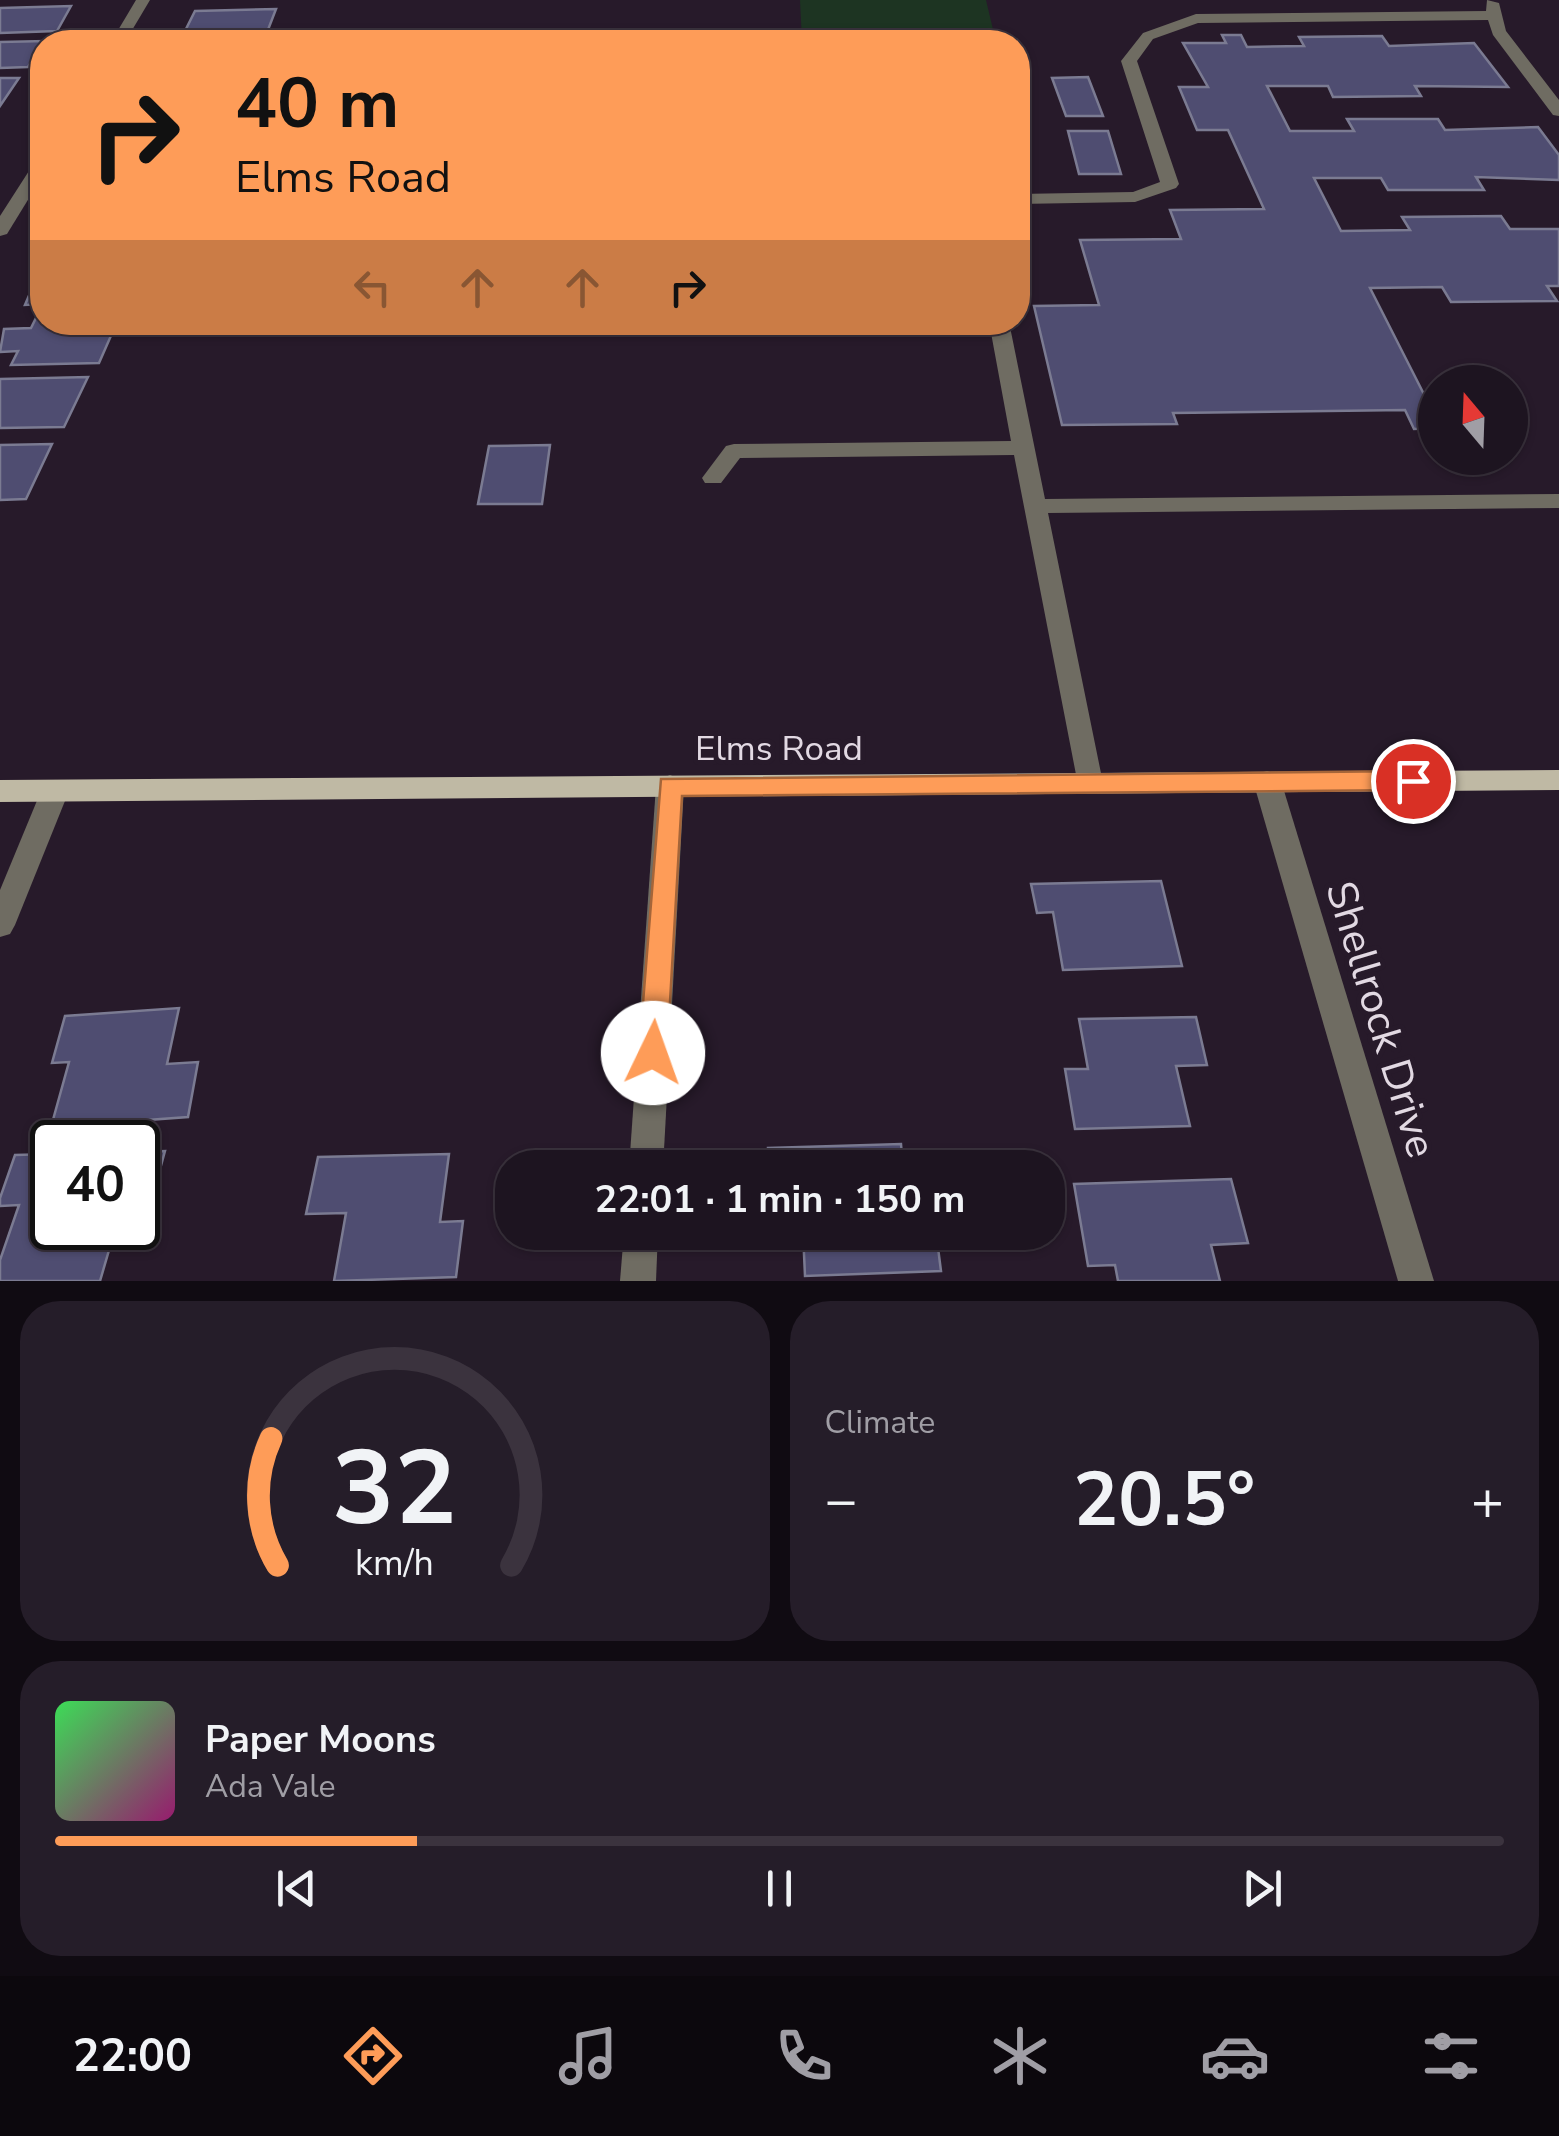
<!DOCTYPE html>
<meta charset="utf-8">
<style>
:root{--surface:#1d1420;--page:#251d29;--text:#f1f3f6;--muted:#a09ea5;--line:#3b333e;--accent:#fe9c58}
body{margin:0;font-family:"Nunito Sans",sans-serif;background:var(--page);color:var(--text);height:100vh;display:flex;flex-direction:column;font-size:38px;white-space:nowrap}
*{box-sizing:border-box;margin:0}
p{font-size:32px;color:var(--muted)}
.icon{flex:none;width:55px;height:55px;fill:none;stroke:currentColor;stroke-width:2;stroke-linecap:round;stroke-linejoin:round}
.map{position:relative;height:1281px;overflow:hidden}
.drawer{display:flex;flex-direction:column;gap:20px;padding:20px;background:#100b12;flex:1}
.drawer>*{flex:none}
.guide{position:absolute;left:30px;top:30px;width:1000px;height:305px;border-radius:40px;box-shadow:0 2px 8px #0004,0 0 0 2px var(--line);background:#fe9c58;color:#111;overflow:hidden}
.needle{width:65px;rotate:341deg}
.fabs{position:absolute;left:1418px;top:365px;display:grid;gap:20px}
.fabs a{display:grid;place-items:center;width:110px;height:110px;border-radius:50%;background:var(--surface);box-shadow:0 2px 8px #0004,0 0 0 2px var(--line);font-size:50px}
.speed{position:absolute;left:30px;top:1120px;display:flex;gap:20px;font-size:50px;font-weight:700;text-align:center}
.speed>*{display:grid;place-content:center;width:130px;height:130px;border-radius:50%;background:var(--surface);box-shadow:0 2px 8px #0004,0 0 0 2px var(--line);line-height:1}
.speed .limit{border:5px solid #111;border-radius:15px;background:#fff;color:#111}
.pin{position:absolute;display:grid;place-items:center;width:85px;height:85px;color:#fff;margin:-42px;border:5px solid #fff;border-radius:50%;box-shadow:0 2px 10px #0007}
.me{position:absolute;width:110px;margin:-55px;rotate:3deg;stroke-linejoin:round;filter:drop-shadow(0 0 8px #0008)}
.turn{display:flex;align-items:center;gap:35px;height:210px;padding:0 40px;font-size:45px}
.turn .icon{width:130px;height:130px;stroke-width:2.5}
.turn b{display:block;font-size:70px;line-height:85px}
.lanes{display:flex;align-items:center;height:95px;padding:0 40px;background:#0003;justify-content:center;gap:50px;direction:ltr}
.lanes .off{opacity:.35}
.big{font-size:75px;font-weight:700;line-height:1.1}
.drawer .card{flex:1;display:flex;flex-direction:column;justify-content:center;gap:15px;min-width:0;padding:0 35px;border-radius:40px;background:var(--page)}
.drawer .dial{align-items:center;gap:0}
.dial svg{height:260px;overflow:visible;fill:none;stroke:var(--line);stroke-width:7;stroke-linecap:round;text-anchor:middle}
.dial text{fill:var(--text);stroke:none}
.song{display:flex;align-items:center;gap:30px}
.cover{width:120px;height:120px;border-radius:15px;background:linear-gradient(135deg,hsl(130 70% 55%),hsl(320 70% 35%))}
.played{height:10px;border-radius:5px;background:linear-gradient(90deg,var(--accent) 25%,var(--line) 25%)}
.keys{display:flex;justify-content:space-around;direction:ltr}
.heat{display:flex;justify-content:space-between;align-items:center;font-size:55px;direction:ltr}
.drawer .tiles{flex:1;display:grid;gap:20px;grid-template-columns:1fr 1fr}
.card:last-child{grid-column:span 2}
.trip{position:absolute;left:495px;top:1150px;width:570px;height:100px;border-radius:40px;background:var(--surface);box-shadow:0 2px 8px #0004,0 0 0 2px var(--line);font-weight:700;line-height:100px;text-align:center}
.menu{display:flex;height:160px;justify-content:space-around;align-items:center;background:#0c080d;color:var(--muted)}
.menu .icon{width:70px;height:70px}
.menu .selected{color:var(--accent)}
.menu b{font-size:45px;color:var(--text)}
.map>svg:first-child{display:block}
.green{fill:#1d3422}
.building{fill:#4f4d71;stroke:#7b7b92;stroke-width:2.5}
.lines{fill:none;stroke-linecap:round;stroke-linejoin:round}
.minor{fill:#6f6c62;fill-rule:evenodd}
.major{fill:#bfb9a4;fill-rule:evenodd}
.route{fill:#fe9c58;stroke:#a56539;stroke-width:2.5}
.labels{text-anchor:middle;stroke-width:10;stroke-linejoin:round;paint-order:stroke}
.street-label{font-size:35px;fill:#e2d9e3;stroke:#271a2a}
.near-street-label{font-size:42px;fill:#e2d9e3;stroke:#271a2a}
</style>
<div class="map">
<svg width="1559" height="1281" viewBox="0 0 1559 1281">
<rect width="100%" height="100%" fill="#271a2a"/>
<!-- green -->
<polygon class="green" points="800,0 986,0 996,42 802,42"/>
<!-- building -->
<g class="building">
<polygon points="71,6 57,31 0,33 0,8"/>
<polygon points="276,9 266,35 182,37 195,11"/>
<polygon points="1222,35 1241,35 1247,47 1304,46 1299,37 1382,36 1389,46 1474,43 1508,87 1415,86 1421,96 1333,97 1328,86 1267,86 1290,131 1354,131 1347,119 1438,119 1445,130 1538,127 1559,155 1559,180 1476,177 1484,190 1388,190 1381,178 1314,178 1341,231 1410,230 1402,217 1501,216 1510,229 1559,229 1559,286 1547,286 1557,301 1451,302 1442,287 1370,288 1435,416 1435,428 1414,429 1405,410 1173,413 1177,424 1062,425 1034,306 1099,305 1080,240 1181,239 1170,210 1264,209 1228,130 1197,130 1179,87 1208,87 1183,43 1226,43"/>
<polygon points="45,41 28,67 0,68 0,42"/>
<polygon points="1088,77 1103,116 1066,116 1052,78"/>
<polygon points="0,78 19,78 0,106"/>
<polygon points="1068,131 1108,131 1121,174 1079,174"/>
<polygon points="42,265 42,304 25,305"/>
<polygon points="42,317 42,322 117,322 99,363 11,365 18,351 0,352 4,329 31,328 36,318"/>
<polygon points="88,377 64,427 0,428 0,379"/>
<polygon points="52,444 26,499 0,500 0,445"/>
<polygon points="550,445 542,504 478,504 489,446"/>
<polygon points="1161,881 1182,966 1063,970 1053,912 1037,913 1031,884"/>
<polygon points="179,1008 167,1064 198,1062 188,1117 51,1127 69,1062 52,1063 65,1016"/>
<polygon points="1196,1017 1207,1065 1176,1066 1190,1126 1075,1129 1065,1069 1088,1069 1079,1019"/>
<polygon points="901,1144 903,1168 769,1168 768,1148"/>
<polygon points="165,1151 141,1239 112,1240 100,1281 0,1281 0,1260 19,1205 0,1206 0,1198 15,1155 52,1154 52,1228 138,1228 138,1152"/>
<polygon points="449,1154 440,1222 463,1221 456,1277 334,1281 346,1213 306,1214 318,1157"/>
<polygon points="1231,1179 1248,1243 1211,1245 1220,1281 1118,1281 1115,1265 1088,1266 1074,1184"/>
<polygon points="803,1232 936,1232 941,1271 805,1276"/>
</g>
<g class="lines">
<!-- minor -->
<g class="minor">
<polygon points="136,0 150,0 125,42 111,42"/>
<polygon points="1487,0 1499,3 1506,31 1559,100 1559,116 1553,115 1493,35 1488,20 1198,23 1153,39 1137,61 1179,184 1176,188 1135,202 1018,204 1018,194 1133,192 1160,182 1121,61 1143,33 1196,14 1486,11"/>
<polygon points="42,159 42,177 7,234 0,236 0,216 36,160"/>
<polygon points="989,322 1009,322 1045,499 1559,494 1559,508 1048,513 1103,783 1099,790 1079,790 1014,455 740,458 721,483 705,483 702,478 726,446 734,444 1011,441"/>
<polygon points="1267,771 1277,774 1281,781 1434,1281 1398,1281 1253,781 1257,774"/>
<polygon points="670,775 680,779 684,786 663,1168 629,1168 656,786 660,779"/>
<polygon points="55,780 65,783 69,791 15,925 10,934 0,937 0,890 41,791 45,783"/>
<polygon points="624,1232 658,1232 656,1281 620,1281"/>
</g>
<!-- major -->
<polygon class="major" points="1559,770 1559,790 0,802 0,780"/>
</g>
<!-- route -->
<polygon class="route" points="1413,771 1426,781 1413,790 682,796 667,1053 663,1062 653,1066 643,1062 639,1053 661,779"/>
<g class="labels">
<!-- street labels -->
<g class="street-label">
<text x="779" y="760">Elms Road</text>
</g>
<!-- near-street labels -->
<g class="near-street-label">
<text transform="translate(1382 1019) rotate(73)" y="15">Shellrock Drive</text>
</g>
</g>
</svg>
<div class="fabs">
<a><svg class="needle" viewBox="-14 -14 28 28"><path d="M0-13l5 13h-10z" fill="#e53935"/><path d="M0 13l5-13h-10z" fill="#a09ea5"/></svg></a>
</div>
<div class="speed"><div class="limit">40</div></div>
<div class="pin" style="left:1413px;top:781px;background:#d93025"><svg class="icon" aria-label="arrive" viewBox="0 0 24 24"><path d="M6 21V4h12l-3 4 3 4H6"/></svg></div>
<svg class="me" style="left:653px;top:1053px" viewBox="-20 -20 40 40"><circle r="19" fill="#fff"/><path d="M0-13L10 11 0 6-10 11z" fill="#fe9c58"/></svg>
<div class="trip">22:01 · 1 min · 150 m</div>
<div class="guide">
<div class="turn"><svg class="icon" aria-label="right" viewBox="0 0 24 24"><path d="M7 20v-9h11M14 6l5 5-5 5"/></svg><div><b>40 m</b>Elms Road</div></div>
<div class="lanes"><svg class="icon off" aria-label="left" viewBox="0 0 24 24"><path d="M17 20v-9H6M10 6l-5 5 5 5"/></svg><svg class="icon off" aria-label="ahead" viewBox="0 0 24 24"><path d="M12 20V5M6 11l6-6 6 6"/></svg><svg class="icon off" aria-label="ahead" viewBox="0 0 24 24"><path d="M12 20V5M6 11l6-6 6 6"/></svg><svg class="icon" aria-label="right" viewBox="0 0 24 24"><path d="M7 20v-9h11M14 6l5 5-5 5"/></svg></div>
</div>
</div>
<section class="drawer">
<div class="tiles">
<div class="card dial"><svg viewBox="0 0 100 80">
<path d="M14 69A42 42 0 1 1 86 69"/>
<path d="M14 69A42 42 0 0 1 12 30" stroke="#fe9c58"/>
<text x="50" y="56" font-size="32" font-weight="700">32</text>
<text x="50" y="72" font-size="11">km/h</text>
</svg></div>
<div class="card"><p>Climate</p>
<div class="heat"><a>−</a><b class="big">20.5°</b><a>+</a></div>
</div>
<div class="card">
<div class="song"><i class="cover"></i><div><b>Paper Moons</b><p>Ada Vale</p></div></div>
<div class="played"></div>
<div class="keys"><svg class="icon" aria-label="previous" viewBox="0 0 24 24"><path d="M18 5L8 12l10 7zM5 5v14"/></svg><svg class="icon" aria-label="pause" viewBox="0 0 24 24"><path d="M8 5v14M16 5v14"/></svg><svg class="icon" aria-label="next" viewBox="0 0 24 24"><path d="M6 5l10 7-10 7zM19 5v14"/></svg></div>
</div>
</div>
</section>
<nav class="menu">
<b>22:00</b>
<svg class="icon selected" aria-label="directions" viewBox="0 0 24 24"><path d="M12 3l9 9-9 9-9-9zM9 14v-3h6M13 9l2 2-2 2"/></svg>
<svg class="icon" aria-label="music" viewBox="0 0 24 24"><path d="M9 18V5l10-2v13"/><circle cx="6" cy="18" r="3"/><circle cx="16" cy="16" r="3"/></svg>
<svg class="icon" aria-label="phone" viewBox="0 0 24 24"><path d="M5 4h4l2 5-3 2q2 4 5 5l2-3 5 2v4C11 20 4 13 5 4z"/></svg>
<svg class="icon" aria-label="climate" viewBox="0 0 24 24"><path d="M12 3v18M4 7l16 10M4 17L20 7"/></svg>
<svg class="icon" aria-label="car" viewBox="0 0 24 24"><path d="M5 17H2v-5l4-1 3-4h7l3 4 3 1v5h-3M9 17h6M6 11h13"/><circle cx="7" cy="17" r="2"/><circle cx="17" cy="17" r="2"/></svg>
<svg class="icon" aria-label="filters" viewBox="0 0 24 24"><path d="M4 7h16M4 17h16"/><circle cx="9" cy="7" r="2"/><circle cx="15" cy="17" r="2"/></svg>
</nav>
